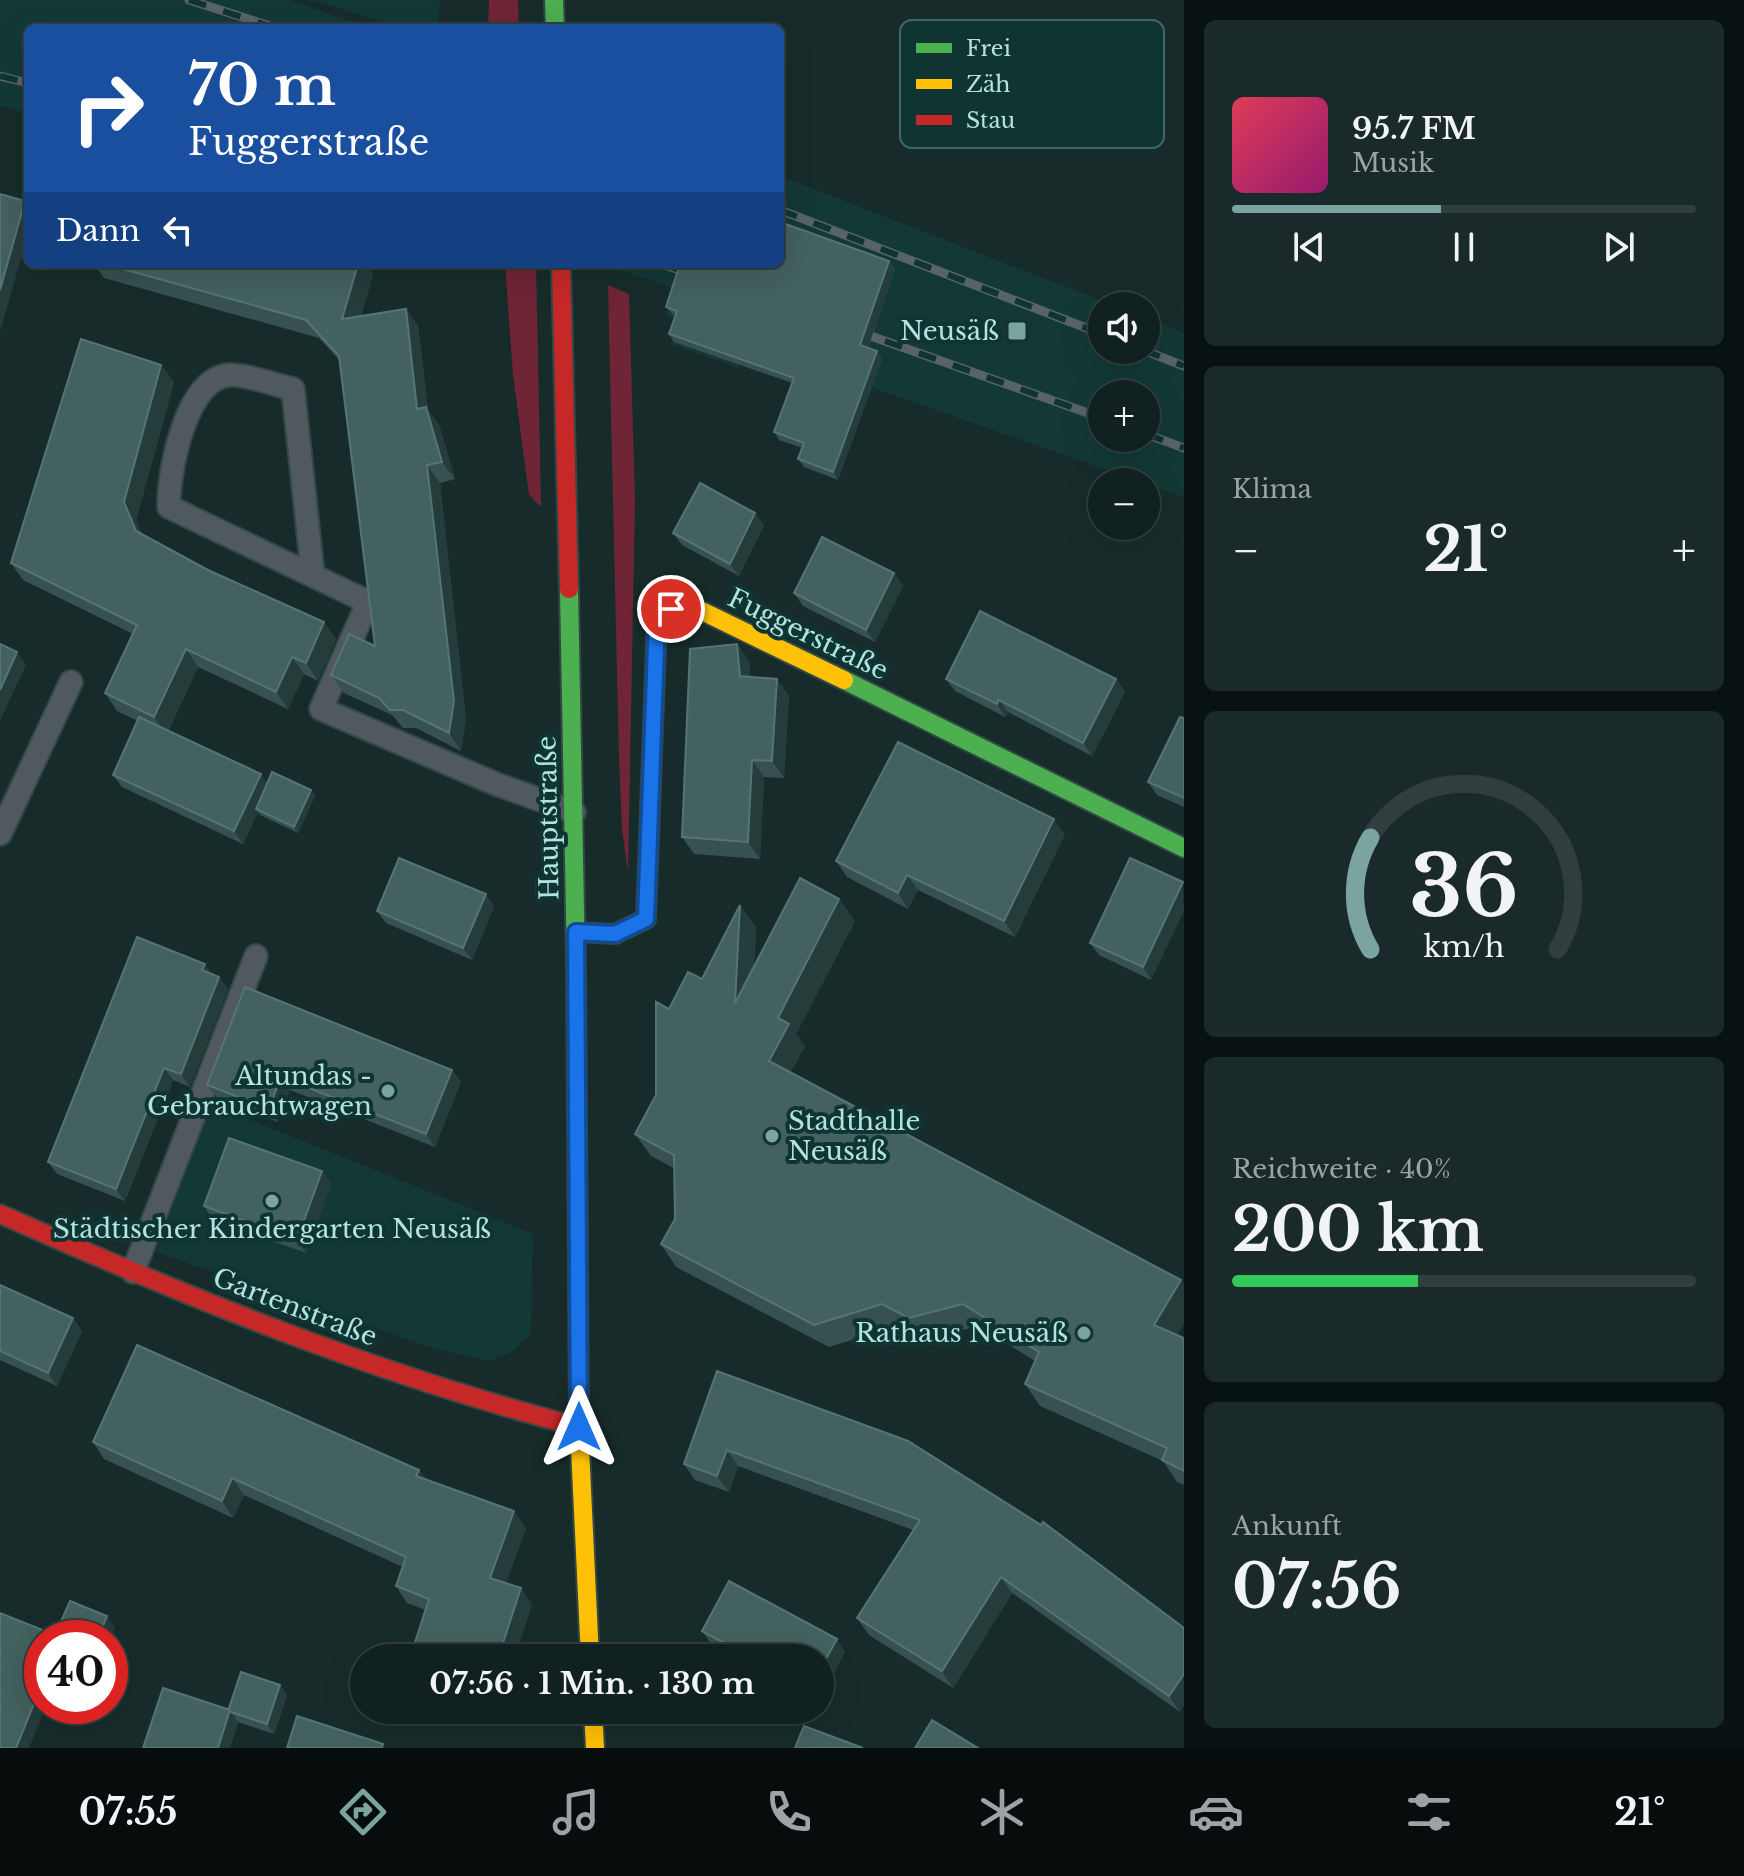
<!DOCTYPE html>
<html lang="de">
<meta charset="utf-8">
<style>
:root{--surface:#112120;--page:#1a2929;--text:#f1f3f6;--muted:#9ca3a5;--line:#303e3e;--accent:#7ba3a0}
body{margin:0;font-family:"Libre Baskerville",serif;background:var(--page);color:var(--text);height:100vh;display:flex;flex-direction:column;font-size:30px;white-space:nowrap}
*{box-sizing:border-box;margin:0}
p{font-size:26px;color:var(--muted)}
.icon{flex:none;width:44px;height:44px;fill:none;stroke:currentColor;stroke-width:2;stroke-linecap:round;stroke-linejoin:round}
.map{position:relative;flex:1;overflow:hidden}
.side{display:flex;flex-direction:column;gap:20px;padding:20px;background:#091212;width:560px}
.side>*{flex:none}
.guide{position:absolute;left:24px;top:24px;width:760px;height:244px;border-radius:12px;box-shadow:0 8px 32px #0002,0 0 0 2px var(--line);background:#1a4fa0;color:#fff;overflow:hidden}
.fabs{position:absolute;left:1088px;top:292px;display:grid;gap:16px}
.fabs a{display:grid;place-items:center;width:72px;height:72px;border-radius:50%;background:var(--surface);box-shadow:0 8px 32px #0002,0 0 0 2px var(--line);font-size:40px}
.speed{position:absolute;left:24px;top:1620px;display:flex;gap:16px;font-size:40px;font-weight:700;text-align:center}
.speed>*{display:grid;place-content:center;width:104px;height:104px;border-radius:50%;background:var(--surface);box-shadow:0 8px 32px #0002,0 0 0 2px var(--line);line-height:1}
.speed .limit{border:12px solid #d22;background:#fff;color:#111}
.pin{position:absolute;display:grid;place-items:center;width:68px;height:68px;color:#fff;margin:-34px;border:4px solid #fff;border-radius:50%;box-shadow:0 2px 8px #0007}
.me{position:absolute;width:88px;margin:-44px;rotate:0deg;stroke-linejoin:round;filter:drop-shadow(0 0 6px #0008)}
.turn{display:flex;align-items:center;gap:28px;height:168px;padding:0 32px;font-size:36px}
.turn .icon{width:104px;height:104px;stroke-width:2.5}
.turn b{display:block;font-size:56px;line-height:68px}
.then{display:flex;align-items:center;height:76px;padding:0 32px;background:#0003;gap:16px;font-size:30px}
.big{font-size:60px;font-weight:700;line-height:1.1}
.side .card{flex:1;display:flex;flex-direction:column;justify-content:center;gap:12px;min-width:0;padding:0 28px;border-radius:12px;background:var(--page)}
.side .dial{align-items:center;gap:0}
.dial svg{height:208px;overflow:visible;fill:none;stroke:var(--line);stroke-width:7;stroke-linecap:round;text-anchor:middle}
.dial text{fill:var(--text);stroke:none}
.song{display:flex;align-items:center;gap:24px}
.cover{width:96px;height:96px;border-radius:12px;background:linear-gradient(135deg,hsl(350 70% 55%),hsl(320 70% 35%))}
.played{height:8px;border-radius:4px;background:linear-gradient(90deg,var(--accent) 45%,var(--line) 45%)}
.keys{display:flex;justify-content:space-around;direction:ltr}
.heat{display:flex;justify-content:space-between;align-items:center;font-size:44px;direction:ltr}
.charge{height:12px;border-radius:6px;background:linear-gradient(90deg,#34c759 40%,var(--line) 0)}
.trip{position:absolute;left:350px;top:1644px;width:484px;height:80px;border-radius:40px;background:var(--surface);box-shadow:0 8px 32px #0002,0 0 0 2px var(--line);font-weight:700;line-height:80px;text-align:center}
.tabs{display:flex;height:128px;justify-content:space-around;align-items:center;background:#070d0d;color:var(--muted)}
.tabs .icon{width:56px;height:56px}
.tabs .current{color:var(--accent)}
.tabs b{font-size:36px;color:var(--text)}
main{display:flex;flex:1;min-height:0}
.map>svg:first-child{display:block}
.built{fill:#133937;fill-rule:evenodd}
.green{fill:#6f2535}
.lines{fill:none;stroke-linecap:round;stroke-linejoin:round}
.lane-casing{stroke:#314845;stroke-width:26}
.fast-casing{stroke:#314845;stroke-width:22}
.slow-casing{stroke:#314845;stroke-width:22}
.jam-casing{stroke:#314845;stroke-width:22}
.lane{stroke:#505960;stroke-width:22}
.fast{stroke:#4caf50;stroke-width:18}
.slow{stroke:#ffc107;stroke-width:18}
.jam{stroke:#c62828;stroke-width:18}
.rail-casing{stroke:#576367;stroke-width:9}
.rail{stroke:#0f3432;stroke-width:6;stroke-dasharray:18;stroke-linecap:butt}
.wall{fill:#36514f}
.shaded-wall{fill:#243c3a}
.building{fill:#43615f;stroke:#557573;stroke-width:2}
.route-casing{stroke:#114b97;stroke-width:20}
.route{stroke:#1a73e8;stroke-width:14}
.poi-dot{fill:#7ba3a0;stroke:#0f3432;stroke-width:3}
.labels{text-anchor:middle;stroke-width:8;stroke-linejoin:round;paint-order:stroke}
.poi-label{font-size:26px;fill:#b1e3e0;stroke:#0f3432;text-anchor:end}
.street-label{font-size:26px;fill:#b1e3e0;stroke:#0f3432}
.key{fill:#0f3432;stroke:#406966;stroke-width:2}
.key-label{font-size:22px;fill:#b1e3e0}
</style>
<main>
<div class="map">
<svg width="1184" height="1748" viewBox="0 0 1184 1748">
<rect width="100%" height="100%" fill="#172c2a"/>
<!-- built -->
<g class="built">
<polygon points="0,0 289,0 370,28 28,28 28,113 0,106"/>
<polygon points="313,0 440,0 437,28 402,28"/>
<path d="M780 176 1115 306H1102V350H1146V318L1184 333V497L748 344 739 368 671 344 679 321 665 315 674 288 600 264H780ZM1102 394H1146V438H1102Z"/>
<polygon points="211,1104 533,1234 531,1334 512,1352 490,1361 432,1348 156,1252"/>
</g>
<!-- green -->
<g class="green">
<polygon points="489,0 518,0 519,28 488,28"/>
<polygon points="505,264 536,264 541,507 529,495 513,375"/>
<polygon points="608,285 629,294 635,500 628,872 622,829 619,758"/>
</g>
<g class="lines">
<!-- lane casing -->
<g class="lane-casing">
<g id="lane">
<path d="M313 576 293 389C274 385 251 375 231 375 186 375 168 473 169 507L368 602 321 709 496 784 574 812"/>
<polyline points="0,834 71,682"/>
<polyline points="133,1272 256,956"/>
</g>
</g>
<!-- fast casing -->
<g class="fast-casing">
<g id="fast">
<polyline points="554,0 555,28"/>
<polyline points="569,589 576,966"/>
<polyline points="844,680 1184,848"/>
</g>
</g>
<!-- slow casing -->
<g class="slow-casing">
<g id="slow">
<polyline points="576,932 615,934 646,919 657,619 677,609 704,612 844,680"/>
<polyline points="576,966 579,1427 590,1658"/>
<polyline points="593,1710 595,1748"/>
</g>
</g>
<!-- jam casing -->
<g class="jam-casing">
<g id="jam">
<polyline points="561,264 569,589"/>
<path d="M0 1214C189 1298 378 1375 579 1427"/>
</g>
</g>
<!-- lane -->
<use href="#lane" class="lane"/>
<!-- fast -->
<use href="#fast" class="fast"/>
<!-- slow -->
<use href="#slow" class="slow"/>
<!-- jam -->
<use href="#jam" class="jam"/>
<!-- rail casing -->
<g class="rail-casing">
<g id="rail">
<polyline points="189,0 276,28"/>
<polyline points="0,76 28,83"/>
<polyline points="780,210 1102,334"/>
<polyline points="662,264 700,277"/>
<polyline points="851,329 1102,418"/>
<polyline points="1143,350 1184,366"/>
<polyline points="1146,434 1184,448"/>
</g>
</g>
<!-- rail -->
<use href="#rail" class="rail"/>
</g>
<!-- wall -->
<g class="wall">
<polygon points="889,261 895,269 868,348 877,351 882,359 838,480 804,467 798,459 803,448 779,440 774,432 792,383 674,342 669,334 675,316 672,314 666,307"/>
<polygon points="94,264 365,264 373,274 361,316 406,309 418,326 428,410 439,425 455,479 440,483 466,719 461,751 416,728 403,728 392,715 344,693 331,675 375,646 340,361 319,338 104,278"/>
<polygon points="161,365 174,382 136,520 142,535 336,639 318,681 304,674 288,709 198,667 168,731 267,783 311,790 315,796 298,833 260,815 258,812 243,844 122,787 113,775 138,721 117,711 105,693 133,634 23,580 11,563"/>
<polygon points="764,525 739,576 682,545 673,533"/>
<polygon points="894,573 903,586 875,642 803,606 794,593"/>
<polygon points="737,644 749,661 750,677 777,679 789,696 784,778 764,777 760,859 694,854 682,837"/>
<polygon points="946,679 1116,679 1125,692 1092,756 1008,712 1005,717 955,691"/>
<polygon points="1184,718 1184,807 1157,795 1148,782"/>
<polygon points="1065,834 1015,937 918,890 908,909 847,877 836,861"/>
<polygon points="1130,858 1151,980 1099,955 1090,943"/>
<polygon points="740,905 756,927 754,967 855,921 796,1034 805,1046 790,1073 1184,1284 1184,1323 1177,1335 1184,1338 1184,1485 1177,1482 1163,1461 1040,1406 1025,1384 1035,1361 978,1326 925,1340 897,1326 829,1347 676,1267 661,1244 675,1219 674,1168 651,1156 635,1134 656,1095 669,1009 702,979"/>
<polygon points="494,906 472,960 386,923 377,911"/>
<polygon points="205,964 211,974 219,977 228,989 190,1087 173,1080 125,1201 57,1174 48,1162"/>
<polygon points="245,987 452,1070 461,1082 435,1147 290,1090 277,1122 216,1097 207,1085"/>
<polygon points="322,1171 331,1184 306,1253 212,1219 204,1206"/>
<polygon points="0,1285 73,1318 82,1331 57,1386 0,1360"/>
<polygon points="717,1371 1184,1628 1180,1712 1012,1593 953,1688 869,1635 857,1618 913,1530 738,1466 729,1492 695,1480 684,1464"/>
<polygon points="93,1442 419,1470 426,1480 526,1528 506,1583 521,1588 532,1605 426,1610 407,1603 396,1586 403,1567 244,1495 233,1518 104,1459"/>
<polygon points="702,1631 845,1652 820,1699 820,1658 737,1658 711,1644"/>
<polygon points="280,1685 287,1695 274,1734 238,1722 230,1748 143,1748 229,1710"/>
<polygon points="461,1710 498,1710 494,1721"/>
</g>
<!-- shaded-wall -->
<g class="shaded-wall">
<polygon points="25,201 28,205 28,234 0,332 0,290"/>
<polygon points="889,261 895,269 866,353 860,345"/>
<polygon points="358,264 365,264 373,274 355,337 342,319"/>
<polygon points="406,309 418,326 428,410 439,425 455,479 442,462 417,409"/>
<polygon points="877,351 882,359 838,480 833,472"/>
<polygon points="161,365 174,382 136,520 149,549 136,531 124,502"/>
<polygon points="427,465 440,483 466,719 461,751 449,733"/>
<polygon points="755,513 764,525 739,576 730,564"/>
<polygon points="894,573 903,586 875,642 866,630"/>
<polygon points="324,622 336,639 318,681 306,663"/>
<polygon points="737,644 749,661 752,693 740,676"/>
<polygon points="186,649 198,667 166,734 154,717"/>
<polygon points="17,652 26,665 0,721 0,690"/>
<polygon points="292,657 304,674 288,709 276,692"/>
<polygon points="777,679 789,696 784,778 772,761"/>
<polygon points="1116,679 1125,692 1092,756 1083,743"/>
<polygon points="999,700 1008,712 1005,717 997,704"/>
<polygon points="752,760 764,777 760,859 748,842"/>
<polygon points="261,774 270,787 256,809 258,812 243,844 234,831"/>
<polygon points="311,790 315,796 298,833 294,827"/>
<polygon points="1054,819 1065,834 1015,937 1004,921"/>
<polygon points="907,875 918,890 908,909 898,893"/>
<polygon points="1183,882 1184,911 1151,980 1143,967"/>
<polygon points="486,894 494,906 472,960 463,948"/>
<polygon points="839,899 855,921 796,1034 805,1046 784,1083 769,1061 778,1018"/>
<polygon points="740,905 756,927 750,1025 735,1003"/>
<polygon points="205,964 213,976 202,970"/>
<polygon points="219,977 228,989 190,1087 181,1074"/>
<polygon points="164,1068 173,1080 125,1201 116,1189"/>
<polygon points="452,1070 461,1082 435,1147 426,1134"/>
<polygon points="281,1077 290,1090 277,1122 269,1109"/>
<polygon points="322,1171 331,1184 306,1253 297,1240"/>
<polygon points="1181,1280 1184,1284 1184,1323 1170,1347 1154,1325"/>
<polygon points="73,1318 82,1331 57,1386 48,1373"/>
<polygon points="727,1450 738,1466 729,1492 717,1476"/>
<polygon points="419,1470 431,1486 416,1476"/>
<polygon points="232,1478 244,1495 233,1518 222,1501"/>
<polygon points="514,1511 526,1528 502,1594 490,1578"/>
<polygon points="1001,1577 1012,1593 953,1688 942,1671"/>
<polygon points="521,1588 532,1605 515,1658 498,1658"/>
<polygon points="107,1616 115,1628 110,1641 110,1638 98,1638"/>
<polygon points="837,1639 845,1652 820,1699 820,1670"/>
<polygon points="1184,1674 1184,1706 1180,1712 1169,1696"/>
<polygon points="42,1684 42,1706 46,1706 29,1748 16,1748"/>
<polygon points="280,1685 287,1695 274,1734 267,1724"/>
<polygon points="230,1710 238,1722 230,1748 218,1748"/>
<polygon points="487,1710 498,1710 494,1721"/>
</g>
<!-- building -->
<g class="building">
<polygon points="0,194 25,201 0,290"/>
<polygon points="780,222 889,261 860,345 877,351 833,472 798,459 804,443 774,432 794,378 669,334 677,311 666,307 680,264 780,264"/>
<polygon points="105,264 358,264 342,319 406,309 417,409 426,407 442,462 427,465 454,701 449,733 403,710 390,710 379,698 331,675 349,634 375,646 339,356 306,320"/>
<polygon points="81,339 161,365 124,502 136,531 208,570 324,622 306,663 292,657 276,692 186,649 154,717 105,693 137,625 11,563"/>
<polygon points="700,483 755,513 730,564 673,533"/>
<polygon points="822,537 894,573 866,630 794,593"/>
<polygon points="980,611 1116,679 1083,743 999,700 997,704 946,679"/>
<polygon points="0,644 17,652 0,690"/>
<polygon points="737,644 740,676 777,679 772,761 752,760 748,842 682,837 690,649"/>
<polygon points="139,717 261,774 234,831 113,775"/>
<polygon points="1180,717 1184,718 1184,798 1148,782"/>
<polygon points="898,742 1054,819 1004,921 907,875 898,893 836,861"/>
<polygon points="272,772 311,790 294,827 256,809"/>
<polygon points="399,858 486,894 463,948 377,911"/>
<polygon points="1130,858 1183,882 1143,967 1090,943"/>
<polygon points="800,878 839,899 778,1018 789,1024 769,1061 1181,1280 1154,1325 1184,1338 1184,1471 1162,1460 1167,1448 1025,1384 1039,1352 963,1304 909,1318 882,1304 814,1325 661,1244 675,1219 674,1155 635,1134 656,1095 656,1002 669,1009 688,972 702,979 740,905 735,1003"/>
<polygon points="137,937 205,964 202,970 219,977 181,1074 164,1068 116,1189 48,1162"/>
<polygon points="245,987 452,1070 426,1134 281,1077 269,1109 207,1085"/>
<polygon points="229,1138 322,1171 297,1240 204,1206"/>
<polygon points="0,1285 73,1318 48,1373 0,1351"/>
<polygon points="137,1345 419,1470 416,1476 514,1511 490,1578 521,1588 498,1658 410,1658 429,1599 396,1586 406,1557 232,1478 222,1501 93,1442"/>
<polygon points="717,1371 908,1441 1041,1525 1043,1522 1184,1628 1184,1674 1169,1696 1001,1577 942,1671 857,1618 920,1520 727,1450 717,1476 684,1464"/>
<polygon points="729,1581 837,1639 820,1670 820,1658 752,1658 702,1631"/>
<polygon points="70,1601 107,1616 98,1638 42,1638 42,1684 16,1748 0,1748 0,1613 55,1635"/>
<polygon points="241,1672 280,1685 267,1724 228,1711"/>
<polygon points="163,1688 230,1710 218,1748 143,1748"/>
<polygon points="297,1716 383,1744 382,1748 287,1748"/>
<polygon points="932,1720 978,1748 915,1748"/>
<polygon points="804,1726 863,1748 795,1748"/>
</g>
<g class="lines">
<!-- route casing -->
<g class="route-casing">
<polyline id="route" points="579,1427 576,932 615,934 646,919 657,619 671,609"/>
</g>
<!-- route -->
<use href="#route" class="route"/>
</g>
<!-- markers -->
<g class="poi-dot">
<rect x="1007" y="321" width="20" height="20" rx="4"/>
<circle cx="388" cy="1091" r="8"/>
<circle cx="772" cy="1136" r="8"/>
<circle cx="272" cy="1201" r="8"/>
<circle cx="1084" cy="1333" r="8"/>
</g>
<g class="labels">
<!-- poi labels -->
<g class="poi-label">
<text x="999" y="340">Neusäß</text>
<text x="372" y="1085">Altundas -<tspan x="372" dy="30">Gebrauchtwagen</tspan></text>
<text x="788" y="1130" text-anchor="start">Stadthalle<tspan x="788" dy="30">Neusäß</tspan></text>
<text x="272" y="1238" text-anchor="middle">Städtischer Kindergarten Neusäß</text>
<text x="1068" y="1342">Rathaus Neusäß</text>
</g>
<!-- street labels -->
<g class="street-label">
<text transform="translate(808 634) rotate(26)" y="9">Fuggerstraße</text>
<text transform="translate(548 818) rotate(-91)" y="9">Hauptstraße</text>
<text transform="translate(295 1307) rotate(21)" y="9">Gartenstraße</text>
</g>
</g>
<!-- legend -->
<rect x="900" y="20" width="264" height="128" rx="12" class="key"/>
<rect x="916" y="43" width="36" height="10" fill="#4caf50"/>
<rect x="916" y="79" width="36" height="10" fill="#ffc107"/>
<rect x="916" y="115" width="36" height="10" fill="#c62828"/>
<g class="key-label">
<text x="966" y="56">Frei</text>
<text x="966" y="92">Zäh</text>
<text x="966" y="128">Stau</text>
</g>
</svg>
<div class="fabs">
<a><svg class="icon" aria-label="sound" viewBox="0 0 24 24"><path d="M4 9h4l5-4v14l-5-4H4zM17 9q2 3 0 6"/></svg></a>
<a>+</a>
<a>−</a>
</div>
<div class="speed"><div class="limit">40</div></div>
<div class="pin" style="left:671px;top:609px;background:#d93025"><svg class="icon" aria-label="arrive" viewBox="0 0 24 24"><path d="M6 21V4h12l-3 4 3 4H6"/></svg></div>
<svg class="me" style="left:579px;top:1427px" viewBox="-20 -20 40 40"><path d="M0-17L14 15 0 8-14 15z" fill="#1a73e8" stroke="#fff" stroke-width="4"/></svg>
<div class="trip">07:56 · 1 Min. · 130 m</div>
<div class="guide">
<div class="turn"><svg class="icon" aria-label="right" viewBox="0 0 24 24"><path d="M7 20v-9h11M14 6l5 5-5 5"/></svg><div><b>70 m</b>Fuggerstraße</div></div>
<div class="then">Dann<svg class="icon" aria-label="left" viewBox="0 0 24 24"><path d="M17 20v-9H6M10 6l-5 5 5 5"/></svg></div>
</div>
</div>
<section class="side">
<div class="card">
<div class="song"><i class="cover"></i><div><b>95.7 FM</b><p>Musik</p></div></div>
<div class="played"></div>
<div class="keys"><svg class="icon" aria-label="previous" viewBox="0 0 24 24"><path d="M18 5L8 12l10 7zM5 5v14"/></svg><svg class="icon" aria-label="pause" viewBox="0 0 24 24"><path d="M8 5v14M16 5v14"/></svg><svg class="icon" aria-label="next" viewBox="0 0 24 24"><path d="M6 5l10 7-10 7zM19 5v14"/></svg></div>
</div>
<div class="card"><p>Klima</p>
<div class="heat"><a>−</a><b class="big">21°</b><a>+</a></div>
</div>
<div class="card dial"><svg viewBox="0 0 100 80">
<path d="M14 69A42 42 0 1 1 86 69"/>
<path d="M14 69A42 42 0 0 1 14 26" stroke="#7ba3a0"/>
<text x="50" y="56" font-size="32" font-weight="700">36</text>
<text x="50" y="72" font-size="11">km/h</text>
</svg></div>
<div class="card"><p>Reichweite · 40%</p><b class="big">200 km</b><div class="charge"></div></div>
<div class="card"><p>Ankunft</p><b class="big">07:56</b></div>
</section>
</main>
<nav class="tabs">
<b>07:55</b>
<svg class="icon current" aria-label="directions" viewBox="0 0 24 24"><path d="M12 3l9 9-9 9-9-9zM9 14v-3h6M13 9l2 2-2 2"/></svg>
<svg class="icon" aria-label="music" viewBox="0 0 24 24"><path d="M9 18V5l10-2v13"/><circle cx="6" cy="18" r="3"/><circle cx="16" cy="16" r="3"/></svg>
<svg class="icon" aria-label="phone" viewBox="0 0 24 24"><path d="M5 4h4l2 5-3 2q2 4 5 5l2-3 5 2v4C11 20 4 13 5 4z"/></svg>
<svg class="icon" aria-label="climate" viewBox="0 0 24 24"><path d="M12 3v18M4 7l16 10M4 17L20 7"/></svg>
<svg class="icon" aria-label="car" viewBox="0 0 24 24"><path d="M5 17H2v-5l4-1 3-4h7l3 4 3 1v5h-3M9 17h6M6 11h13"/><circle cx="7" cy="17" r="2"/><circle cx="17" cy="17" r="2"/></svg>
<svg class="icon" aria-label="filters" viewBox="0 0 24 24"><path d="M4 7h16M4 17h16"/><circle cx="9" cy="7" r="2"/><circle cx="15" cy="17" r="2"/></svg>
<b>21°</b>
</nav>
